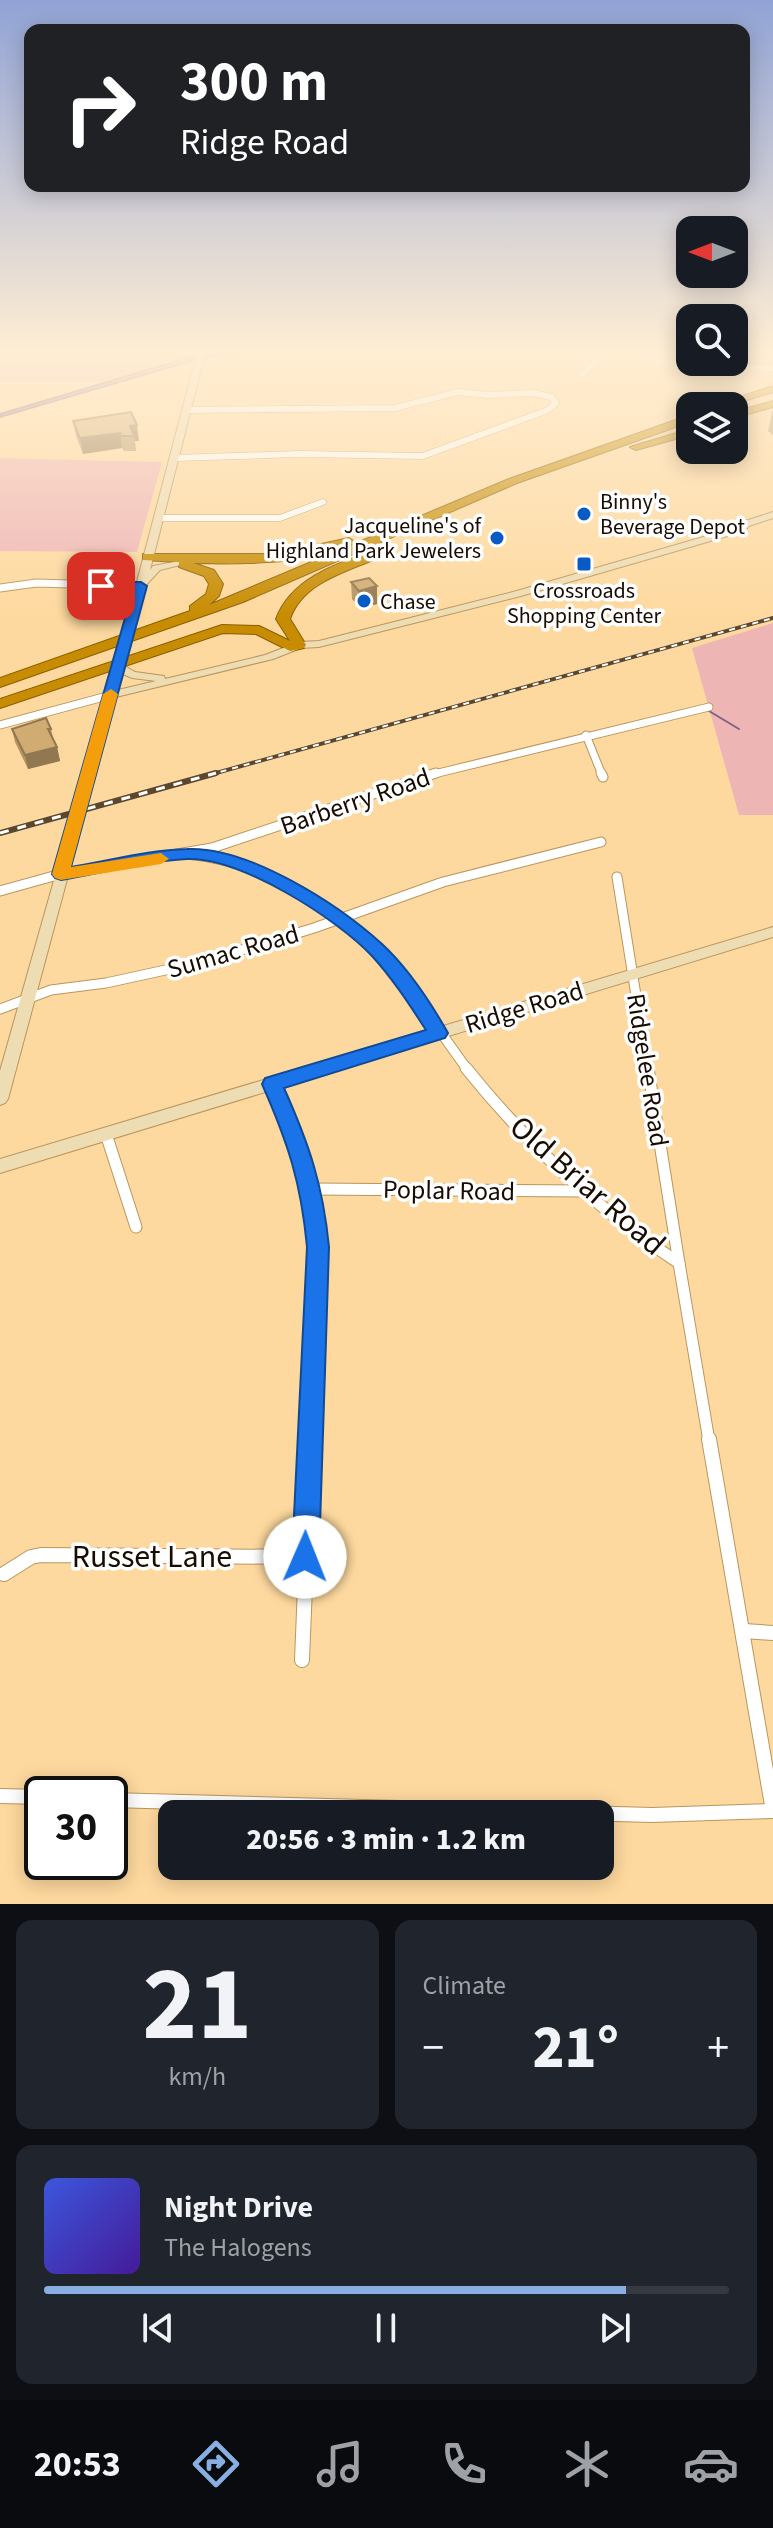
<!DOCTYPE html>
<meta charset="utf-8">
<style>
:root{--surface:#171b24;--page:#20242c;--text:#f1f3f6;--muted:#9ea1a6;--line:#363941;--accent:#88afe0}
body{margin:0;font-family:"Source Sans 3",sans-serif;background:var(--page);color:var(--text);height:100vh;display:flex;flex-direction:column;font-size:30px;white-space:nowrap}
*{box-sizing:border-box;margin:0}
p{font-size:26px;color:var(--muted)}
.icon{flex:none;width:44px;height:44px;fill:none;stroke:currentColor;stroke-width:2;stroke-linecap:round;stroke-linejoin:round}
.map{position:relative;height:1904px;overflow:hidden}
.sheet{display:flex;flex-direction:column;gap:16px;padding:16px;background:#0d0f14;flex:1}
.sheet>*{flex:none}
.guide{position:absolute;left:24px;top:24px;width:726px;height:168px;border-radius:16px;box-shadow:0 4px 20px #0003;background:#202124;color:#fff;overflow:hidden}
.needle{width:52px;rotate:270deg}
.controls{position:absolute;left:676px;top:216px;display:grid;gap:16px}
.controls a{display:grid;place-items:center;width:72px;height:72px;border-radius:16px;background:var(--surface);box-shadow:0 4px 20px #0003;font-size:40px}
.speed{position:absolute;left:24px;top:1776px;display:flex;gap:16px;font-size:40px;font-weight:700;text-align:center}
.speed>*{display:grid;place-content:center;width:104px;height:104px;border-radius:50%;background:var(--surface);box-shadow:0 4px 20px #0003;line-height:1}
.speed .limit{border:4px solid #111;border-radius:12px;background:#fff;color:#111}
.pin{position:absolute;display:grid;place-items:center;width:68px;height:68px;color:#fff;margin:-34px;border-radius:16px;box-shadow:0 4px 12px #0006}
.me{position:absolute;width:88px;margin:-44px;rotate:1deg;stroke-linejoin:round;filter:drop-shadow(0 0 6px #0008)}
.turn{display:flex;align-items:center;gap:28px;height:168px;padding:0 24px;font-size:36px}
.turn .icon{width:104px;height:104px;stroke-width:2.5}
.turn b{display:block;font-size:56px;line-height:68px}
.big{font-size:60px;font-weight:800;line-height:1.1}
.sheet .widget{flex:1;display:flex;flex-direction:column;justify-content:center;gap:12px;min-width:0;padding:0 28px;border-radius:16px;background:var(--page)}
.sheet .dial{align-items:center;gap:0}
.dial b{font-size:104px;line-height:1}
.song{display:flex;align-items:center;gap:24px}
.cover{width:96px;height:96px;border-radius:12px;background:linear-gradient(135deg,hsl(230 70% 55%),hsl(260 70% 35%))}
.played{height:8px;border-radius:4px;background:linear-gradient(90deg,var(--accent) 85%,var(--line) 85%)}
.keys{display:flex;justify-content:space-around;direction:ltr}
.heat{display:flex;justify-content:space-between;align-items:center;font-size:44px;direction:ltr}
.sheet .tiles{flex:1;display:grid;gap:16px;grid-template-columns:1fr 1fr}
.widget:last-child{grid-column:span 2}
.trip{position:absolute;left:158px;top:1800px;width:456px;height:80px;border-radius:16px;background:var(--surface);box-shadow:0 4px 20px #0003;font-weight:800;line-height:80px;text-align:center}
.tabs{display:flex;height:128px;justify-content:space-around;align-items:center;background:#090b0e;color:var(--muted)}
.tabs .icon{width:56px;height:56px}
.tabs .current{color:var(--accent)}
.tabs b{font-size:36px;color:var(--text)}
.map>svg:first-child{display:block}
.green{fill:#eeb5b5}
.water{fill:#ae89b9;stroke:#816382;stroke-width:2}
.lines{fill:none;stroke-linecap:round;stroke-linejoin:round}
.stream{stroke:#816382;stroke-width:2}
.street-far4-casing{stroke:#b9965d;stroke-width:7}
.street-far3-casing{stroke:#b9965d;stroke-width:9}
.street-far2-casing{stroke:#b9965d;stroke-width:11}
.street-far1-casing{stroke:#b9965d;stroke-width:13}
.street-casing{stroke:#b9965d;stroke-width:16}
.secondary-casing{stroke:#b9965d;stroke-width:2}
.highway-casing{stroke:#8a5f01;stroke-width:2}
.street-far4{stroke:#fff;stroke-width:6}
.street-far3{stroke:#fff;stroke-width:7}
.street-far2{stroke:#fff;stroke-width:9}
.street-far1{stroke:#fff;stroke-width:11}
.street{stroke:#fff;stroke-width:14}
.secondary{fill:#eedcb3;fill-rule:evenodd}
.highway{fill:#c78c02;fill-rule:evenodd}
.rail-far1-casing{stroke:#5a472e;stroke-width:4}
.rail-casing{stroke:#5a472e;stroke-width:6}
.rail-far1{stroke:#fff;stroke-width:2;stroke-dasharray:6;stroke-linecap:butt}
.rail{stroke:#fff;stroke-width:3;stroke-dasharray:9;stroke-linecap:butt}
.secondary-bridge-casing{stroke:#b9965d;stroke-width:13;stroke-linecap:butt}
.secondary-bridge{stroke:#eedcb3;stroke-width:11}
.wall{fill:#b39463}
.shaded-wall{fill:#927850}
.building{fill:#d0ac73;stroke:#927850;stroke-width:2}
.route{fill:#1a73e8;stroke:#114b97;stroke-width:2}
.slow{fill:#f59e0b}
.poi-dot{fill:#085bc4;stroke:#fff;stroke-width:3}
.labels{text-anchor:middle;stroke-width:7;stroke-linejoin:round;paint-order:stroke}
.far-poi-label{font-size:22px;fill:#180b00;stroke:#fff;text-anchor:start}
.street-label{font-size:26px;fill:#180b00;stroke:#fff}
.near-street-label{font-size:32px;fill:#180b00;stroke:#fff}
</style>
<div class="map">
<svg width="773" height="1904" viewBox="0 0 773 1904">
<rect width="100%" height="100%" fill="#fed99f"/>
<!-- green -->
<g class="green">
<polygon points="0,350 199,350 198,355 109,382 0,382"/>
<polygon points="0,458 162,462 137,552 0,551"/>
<polygon points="773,623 773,815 739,815 692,648"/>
</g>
<!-- water -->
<polygon class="water" points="224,350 247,350 194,360 0,417 0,414 198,355"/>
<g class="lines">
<!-- stream -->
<polyline class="stream" points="709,711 739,729"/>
<!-- street-far4 casing -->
<g class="street-far4-casing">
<g id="street-far4">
<polyline points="626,350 680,366 773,368"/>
<polyline points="582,374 609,350"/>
<polyline points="174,458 299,454 423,456 548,410 556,403 551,397 533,393 488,395 458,392 395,408 187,410"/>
<polyline points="157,518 280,518 323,502"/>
</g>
</g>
<!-- street-far3 casing -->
<g class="street-far3-casing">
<g id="street-far3">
<polyline points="0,588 36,583 141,586"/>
<polyline points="0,725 111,695"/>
<polyline points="586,735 602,775"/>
<polyline points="430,775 709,707"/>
</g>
</g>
<!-- street-far2 casing -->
<g class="street-far2-casing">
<g id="street-far2">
<polyline points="601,773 603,777"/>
<path d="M188 854C264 862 337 906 388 962 418 995 441 1035 468 1070"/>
<polyline points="617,877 648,1070"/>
<polyline points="0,891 61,874 212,848 436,773"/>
<polyline points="0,1009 51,990 106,983 202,962 314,928 443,882 601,842"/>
</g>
</g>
<!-- street-far1 casing -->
<g class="street-far1-casing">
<g id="street-far1">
<path d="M466 1068C527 1144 598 1210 679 1263L709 1441"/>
<polyline points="648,1068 679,1263"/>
<polyline points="272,1084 302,1163 318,1247 310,1441"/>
<polyline points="106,1134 136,1227"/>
<polyline points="311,1189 586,1191"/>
</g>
</g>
<!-- street casing -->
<g class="street-casing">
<g id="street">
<polyline points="709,1439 773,1811"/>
<polyline points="4,1574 31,1557 41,1555 305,1557"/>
<polyline points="744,1631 773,1633"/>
<polyline points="302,1660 311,1439"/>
<polyline points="0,1796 42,1797"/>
<polyline points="110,1800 652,1815 773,1811"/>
</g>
</g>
<!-- secondary casing -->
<g class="secondary-casing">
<g id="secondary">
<polygon points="198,350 206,350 150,570 153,566 179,561 184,564 160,570 146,585 135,627 134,629 126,629 125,627"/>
<path d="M773 512V518L749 526 745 531 521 596 319 647 301 648 273 659 116 697 8 1099 5 1103 0 1105V1071L115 665H123L135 672 164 676 165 679 265 655 299 642 319 641 513 592 738 527 742 522ZM123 674 132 678 156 681 118 690Z"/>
<polygon points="773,927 773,937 0,1173 0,1159"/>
</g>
</g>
<!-- highway casing -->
<g class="highway-casing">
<g id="highway">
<polygon points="773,386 773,392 728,406 712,406"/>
<polygon points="773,401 773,407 734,418 734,412"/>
<path d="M690 415V422L517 483 243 602 0 687V678L190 611V606L206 594 209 584 204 576 179 567V562L143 560V554H275L349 538 355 542C324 565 232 564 193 563L214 570 223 584 219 596 209 605 509 479Z"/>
<polygon points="690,429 690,435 636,450 630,447"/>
<path d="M369 553 373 554V560C342 573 302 584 290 619L306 645 304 648 290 651 256 634 223 633 0 708V699L222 625 259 626 290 641 276 619C290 581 333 564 369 553Z"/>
</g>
</g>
<!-- street-far4 -->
<use href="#street-far4" class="street-far4"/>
<!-- street-far3 -->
<use href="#street-far3" class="street-far3"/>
<!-- street-far2 -->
<use href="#street-far2" class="street-far2"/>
<!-- street-far1 -->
<use href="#street-far1" class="street-far1"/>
<!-- street -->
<use href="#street" class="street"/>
<!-- secondary -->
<use href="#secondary" class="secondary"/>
<!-- highway -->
<use href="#highway" class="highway"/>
<!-- rail-far1 casing -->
<g class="rail-far1-casing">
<polyline id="rail-far1" points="209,775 773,618"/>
</g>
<!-- rail casing -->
<g class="rail-casing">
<polyline id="rail" points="0,833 216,773"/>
</g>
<!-- rail-far1 -->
<use href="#rail-far1" class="rail-far1"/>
<!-- rail -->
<use href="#rail" class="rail"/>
<!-- secondary-bridge casing -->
<g class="secondary-bridge-casing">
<polyline id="secondary-bridge" points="119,667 130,627"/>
</g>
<!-- secondary-bridge -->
<use href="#secondary-bridge" class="secondary-bridge"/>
</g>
<!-- wall -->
<g class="wall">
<polygon points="773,408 773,435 768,431"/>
<polygon points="131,412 139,441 135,441 136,451 124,451 122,448 83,454 76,436 73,421"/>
<polygon points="351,582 377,586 377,604 360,608 352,599"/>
<polygon points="12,729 51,729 53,738 57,747 60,761 28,769 15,742"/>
</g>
<!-- shaded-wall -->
<g class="shaded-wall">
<polygon points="137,425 139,441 135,441 134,436 130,426"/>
<polygon points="120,433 122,448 83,454 80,438"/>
<polygon points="377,586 377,604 360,608 359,591"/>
<polygon points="57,747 60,761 28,769 25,755"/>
</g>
<!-- building -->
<g class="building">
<polygon points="131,412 137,425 130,426 134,436 121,436 120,433 80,438 73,421"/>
<polygon points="369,578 377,586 359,591 351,582"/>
<polygon points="46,718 51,729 48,729 57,747 25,755 12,729"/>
</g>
<!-- sky -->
<linearGradient id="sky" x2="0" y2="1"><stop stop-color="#91a3d5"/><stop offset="0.57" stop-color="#ffeed4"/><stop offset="1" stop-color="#ffeed4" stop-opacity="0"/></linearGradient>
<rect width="773" height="617" fill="url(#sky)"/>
<!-- route -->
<path class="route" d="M101 582H141L147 586 71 867C109 861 149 850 187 849 248 846 338 904 382 944 408 968 431 1003 448 1033L445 1038 284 1088C309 1144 323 1185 329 1247L319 1557 315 1566 305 1570 296 1566 292 1557 307 1247C301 1182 288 1143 262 1084L265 1078 426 1030C409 1004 393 979 372 956 336 918 240 857 187 859 145 861 102 873 61 880L55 878 52 874 133 590 96 589 94 586Z"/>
<!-- slow -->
<polygon class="slow" points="111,689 118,694 71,867 161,853 169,859 161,864 61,880 55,878 52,874 103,694"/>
<!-- markers -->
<g class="poi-dot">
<circle cx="584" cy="514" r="8"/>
<circle cx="497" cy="538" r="8"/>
<rect x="576" y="556" width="16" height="16" rx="4"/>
<circle cx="364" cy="601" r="8"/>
</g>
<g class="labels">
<!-- far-poi labels -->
<g class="far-poi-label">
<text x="600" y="509">Binny's<tspan x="600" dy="25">Beverage Depot</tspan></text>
<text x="481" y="533" text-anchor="end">Jacqueline's of<tspan x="481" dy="25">Highland Park Jewelers</tspan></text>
<text x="584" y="598" text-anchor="middle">Crossroads<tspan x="584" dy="25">Shopping Center</tspan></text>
<text x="380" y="609">Chase</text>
</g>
<!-- street labels -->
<g class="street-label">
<text transform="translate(355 801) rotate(-19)" y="9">Barberry Road</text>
<text transform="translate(233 951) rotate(-16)" y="9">Sumac Road</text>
<text transform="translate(524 1007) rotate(-17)" y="9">Ridge Road</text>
<text transform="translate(648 1070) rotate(81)" y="9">Ridgelee Road</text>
<text transform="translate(449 1190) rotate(1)" y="9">Poplar Road</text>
</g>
<!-- near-street labels -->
<g class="near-street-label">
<text transform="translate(588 1185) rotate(41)" y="11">Old Briar Road</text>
<text x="152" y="1567">Russet Lane</text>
</g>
</g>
</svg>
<div class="controls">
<a><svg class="needle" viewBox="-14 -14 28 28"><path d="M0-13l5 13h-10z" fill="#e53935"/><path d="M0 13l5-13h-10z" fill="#9ea1a6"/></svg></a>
<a><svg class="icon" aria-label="search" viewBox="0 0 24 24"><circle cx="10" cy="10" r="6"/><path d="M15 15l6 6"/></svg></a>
<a><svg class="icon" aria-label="layers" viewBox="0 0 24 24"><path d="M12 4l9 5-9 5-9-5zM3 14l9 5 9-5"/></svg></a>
</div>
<div class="speed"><div class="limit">30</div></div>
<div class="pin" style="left:101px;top:586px;background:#d93025"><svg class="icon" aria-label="arrive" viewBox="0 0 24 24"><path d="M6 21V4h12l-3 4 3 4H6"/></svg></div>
<svg class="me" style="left:305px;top:1557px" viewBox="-20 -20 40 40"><circle r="19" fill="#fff"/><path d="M0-13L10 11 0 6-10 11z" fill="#1a73e8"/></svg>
<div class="trip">20:56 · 3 min · 1.2 km</div>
<div class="guide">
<div class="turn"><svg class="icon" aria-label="right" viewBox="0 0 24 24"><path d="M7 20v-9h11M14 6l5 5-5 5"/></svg><div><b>300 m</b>Ridge Road</div></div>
</div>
</div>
<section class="sheet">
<div class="tiles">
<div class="widget dial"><b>21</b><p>km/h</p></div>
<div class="widget"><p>Climate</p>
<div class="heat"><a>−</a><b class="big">21°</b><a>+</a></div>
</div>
<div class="widget">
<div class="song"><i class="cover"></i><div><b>Night Drive</b><p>The Halogens</p></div></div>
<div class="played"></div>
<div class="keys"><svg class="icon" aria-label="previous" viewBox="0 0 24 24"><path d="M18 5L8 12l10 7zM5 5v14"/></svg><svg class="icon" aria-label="pause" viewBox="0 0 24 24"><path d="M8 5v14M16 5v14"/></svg><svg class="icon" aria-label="next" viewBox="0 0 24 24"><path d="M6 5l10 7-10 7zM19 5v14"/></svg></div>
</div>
</div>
</section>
<nav class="tabs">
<b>20:53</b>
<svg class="icon current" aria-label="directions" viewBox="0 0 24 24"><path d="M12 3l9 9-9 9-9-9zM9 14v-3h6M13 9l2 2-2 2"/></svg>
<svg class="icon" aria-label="music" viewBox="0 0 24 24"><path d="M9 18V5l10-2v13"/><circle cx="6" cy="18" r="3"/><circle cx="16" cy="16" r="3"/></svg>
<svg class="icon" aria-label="phone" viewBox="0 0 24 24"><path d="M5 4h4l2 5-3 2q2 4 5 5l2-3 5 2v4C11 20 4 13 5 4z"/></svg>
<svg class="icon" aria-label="climate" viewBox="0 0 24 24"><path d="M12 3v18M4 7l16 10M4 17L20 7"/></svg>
<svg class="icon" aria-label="car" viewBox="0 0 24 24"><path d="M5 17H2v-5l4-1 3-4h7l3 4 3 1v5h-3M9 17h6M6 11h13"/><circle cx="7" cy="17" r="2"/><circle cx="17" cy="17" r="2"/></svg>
</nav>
